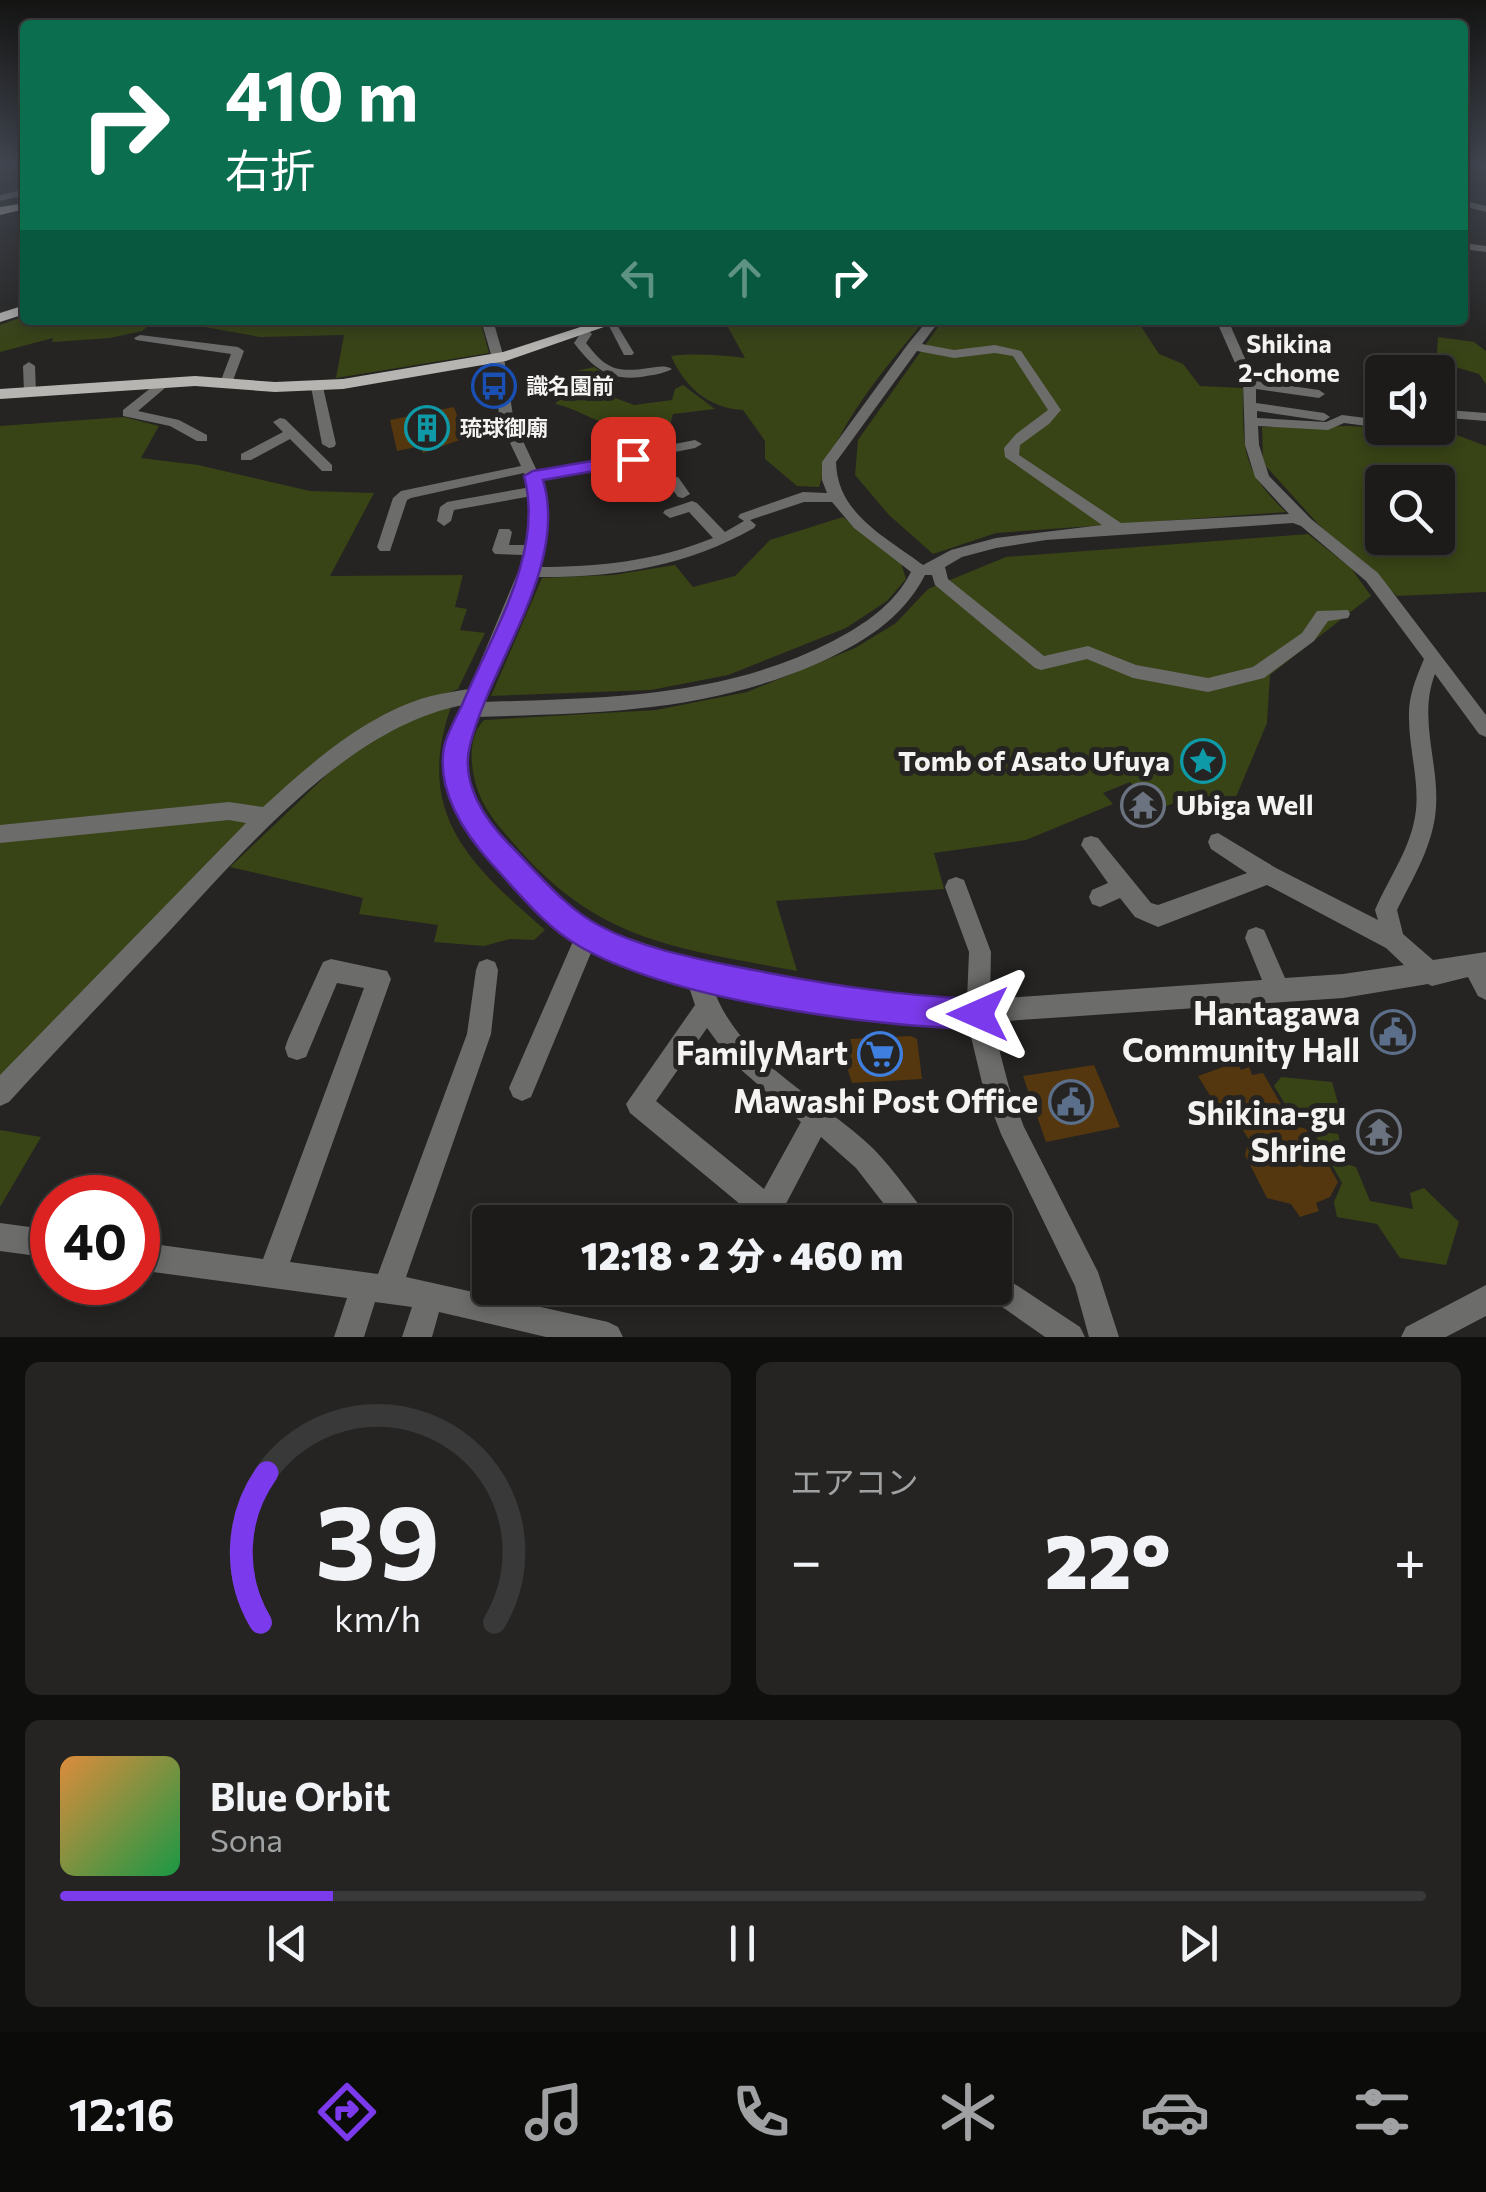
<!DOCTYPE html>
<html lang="ja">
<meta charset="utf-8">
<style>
:root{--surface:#1c1b1a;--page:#252423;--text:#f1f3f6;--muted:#a0a1a2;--line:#3a3939;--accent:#7c3aed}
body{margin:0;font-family:Commissioner,"Noto Sans JP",sans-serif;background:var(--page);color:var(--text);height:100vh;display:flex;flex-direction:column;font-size:38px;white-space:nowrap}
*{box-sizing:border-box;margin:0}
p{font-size:32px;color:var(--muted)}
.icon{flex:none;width:55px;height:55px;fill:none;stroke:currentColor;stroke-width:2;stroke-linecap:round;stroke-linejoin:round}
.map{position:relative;height:1337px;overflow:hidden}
.side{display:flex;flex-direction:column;gap:25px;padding:25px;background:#0f0f0e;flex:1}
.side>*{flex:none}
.hud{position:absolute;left:20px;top:20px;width:1448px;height:305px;border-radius:10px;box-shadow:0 5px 15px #0003,0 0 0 2px var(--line);background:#0b6e4f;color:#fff;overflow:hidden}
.controls{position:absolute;left:1365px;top:355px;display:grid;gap:20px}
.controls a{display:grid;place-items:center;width:90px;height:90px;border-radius:10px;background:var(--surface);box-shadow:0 5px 15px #0003,0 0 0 2px var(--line);font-size:50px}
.speed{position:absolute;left:30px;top:1175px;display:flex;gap:20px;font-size:50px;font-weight:700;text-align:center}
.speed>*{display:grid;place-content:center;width:130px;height:130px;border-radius:50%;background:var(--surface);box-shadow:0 5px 15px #0003,0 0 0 2px var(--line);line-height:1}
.speed .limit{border:15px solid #d22;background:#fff;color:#111}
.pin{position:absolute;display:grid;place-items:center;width:85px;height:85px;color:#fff;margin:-42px;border-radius:20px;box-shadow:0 5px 15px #0006}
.me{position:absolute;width:110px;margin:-55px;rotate:270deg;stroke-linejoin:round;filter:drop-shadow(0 0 8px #0008)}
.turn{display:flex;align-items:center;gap:35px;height:210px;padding:0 40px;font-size:45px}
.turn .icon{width:130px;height:130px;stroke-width:2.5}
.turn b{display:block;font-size:70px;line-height:85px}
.lanes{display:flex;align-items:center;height:95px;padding:0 40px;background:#0003;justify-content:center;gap:50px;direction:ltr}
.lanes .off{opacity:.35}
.big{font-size:75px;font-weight:800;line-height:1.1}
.side .card{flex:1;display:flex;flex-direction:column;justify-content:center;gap:15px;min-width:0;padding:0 35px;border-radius:15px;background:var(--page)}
.side .dial{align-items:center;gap:0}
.dial svg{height:260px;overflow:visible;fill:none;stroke:var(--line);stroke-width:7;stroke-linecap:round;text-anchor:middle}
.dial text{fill:var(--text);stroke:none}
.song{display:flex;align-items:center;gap:30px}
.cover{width:120px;height:120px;border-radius:15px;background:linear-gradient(135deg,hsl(30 70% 55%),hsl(140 70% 35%))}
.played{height:10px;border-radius:5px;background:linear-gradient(90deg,var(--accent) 20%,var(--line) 20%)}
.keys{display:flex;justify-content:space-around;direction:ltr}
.heat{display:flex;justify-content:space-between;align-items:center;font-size:55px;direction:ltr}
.side .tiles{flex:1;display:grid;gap:25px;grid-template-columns:1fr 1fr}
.card:last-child{grid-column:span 2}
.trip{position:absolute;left:472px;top:1205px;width:540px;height:100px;border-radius:10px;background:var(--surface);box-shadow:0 5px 15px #0003,0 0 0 2px var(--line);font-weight:800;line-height:100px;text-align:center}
.tabs{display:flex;height:160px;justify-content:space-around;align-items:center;background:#0b0b0a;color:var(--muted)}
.tabs .icon{width:70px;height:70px}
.tabs .on{color:var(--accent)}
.tabs b{font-size:45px;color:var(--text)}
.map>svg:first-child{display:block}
.green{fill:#384316;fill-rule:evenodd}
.building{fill:#54370e}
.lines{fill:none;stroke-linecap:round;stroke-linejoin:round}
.minor{fill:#6c6c6b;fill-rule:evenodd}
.major{fill:#b6b5b2;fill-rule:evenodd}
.route{fill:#7c3aed;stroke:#51269a;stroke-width:2.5}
.labels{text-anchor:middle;stroke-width:10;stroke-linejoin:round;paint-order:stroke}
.far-poi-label{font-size:22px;font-weight:bold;fill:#f4f3f1;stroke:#252422;text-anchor:start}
.far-neighbourhood-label{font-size:25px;font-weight:bold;fill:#f4f3f1;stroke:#252422}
.poi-label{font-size:28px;font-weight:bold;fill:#f4f3f1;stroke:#252422;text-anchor:end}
.near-poi-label{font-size:32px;font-weight:bold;fill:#f4f3f1;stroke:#252422;text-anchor:end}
</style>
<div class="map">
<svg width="1486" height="1337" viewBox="0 0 1486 1337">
<rect width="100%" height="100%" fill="#252422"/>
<!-- green -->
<g class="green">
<polygon points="25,316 25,320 480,320 489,353 336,378 344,335 260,337 177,322 151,324 142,331 110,338 52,342 53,338 0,352 0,325"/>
<path d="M724 320H925C885 368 836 425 819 487L797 486 765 459V441L743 410C708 408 685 387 671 356 696 353 719 355 745 358Z"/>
<path d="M943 320H1137L1159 354 1183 364 1200 386 1243 388C1243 449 1241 469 1286 512L996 533 933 554 889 515 855 475 858 440Z"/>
<polygon points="1438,337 1474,342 1486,351 1486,384 1479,374 1445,364 1450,360 1437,353"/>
<path d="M594 367 619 381 605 394 634 405 672 400 675 389 683 385 715 409 673 414 669 428C651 424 646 427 630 428 602 428 580 409 555 404L579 379 576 371Z"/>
<polygon points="124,417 159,426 141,458 198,465 310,491 374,493 330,576 463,575 455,607 467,609 460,630 485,633 458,689 388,717 345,745 0,1084 0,426"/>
<path d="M1349 426 1446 431 1486 446V592L1397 596 1318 524 1263 463 1262 427ZM1382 482H1438V538H1382Z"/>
<polygon points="843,517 901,563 906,579 887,601 846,628 728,675 651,690 491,696 542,578 613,575 675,565 693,587 735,576 770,540"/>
<path d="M1308 534 1351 568 1371 596 1270 675 1267 723 1236 797 1207 813 1191 797 1155 810 1130 782 1103 793 1113 804 1026 840 934 853 944 889 776 901 797 971C684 949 605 944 523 854 504 832 484 813 476 785 470 763 468 737 484 720L656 710 747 692 855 648 896 623 928 589 1006 557Z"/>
<path d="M452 704C413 812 468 863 545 930L534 940 510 939 484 946 434 942 438 925 359 914 363 898 230 867 335 767 378 735Z"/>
<polygon points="1281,1077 1332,1082 1343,1121 1336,1129 1295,1120 1274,1086"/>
<polygon points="0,1130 41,1137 0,1207"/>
<polygon points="1313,1131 1338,1134 1346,1164 1356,1167 1370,1201 1413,1209 1410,1193 1424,1188 1459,1222 1446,1265 1400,1258 1377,1224 1337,1217 1334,1202 1342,1183"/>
</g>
<!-- building -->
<g class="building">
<polygon points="454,407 465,438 423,453 421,446 397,451 390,420"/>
<polygon points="911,1036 917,1039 922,1079 852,1083 841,1048 852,1046 850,1039"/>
<polygon points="1234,1057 1241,1070 1249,1067 1252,1075 1263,1073 1293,1125 1309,1130 1338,1182 1330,1197 1316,1203 1319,1211 1300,1217 1291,1204 1267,1198 1245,1155 1249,1140 1240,1125 1225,1120 1198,1076 1226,1066 1222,1060"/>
<polygon points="1094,1065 1120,1127 1046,1142 1023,1076"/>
</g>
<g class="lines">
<!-- minor -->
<g class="minor">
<polygon points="1472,163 1486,163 1486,169 1473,165"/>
<polygon points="25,189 25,195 0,201 0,195"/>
<polygon points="1462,200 1486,206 1486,212 1462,206"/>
<polygon points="1462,222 1469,224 1471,226 1462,229"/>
<polygon points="1462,243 1486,246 1486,252 1462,249"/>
<polygon points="1462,275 1467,281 1462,284"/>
<path d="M481 320H493L504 358 514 422 537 471 695 440 702 444 695 448 640 459 646 481 678 477 690 494 683 498 678 497 669 485 636 489 627 462 541 479C552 502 549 523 543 547L545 550 537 567C598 567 657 561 713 538L689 512 670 518 663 513 665 510 692 501 697 503 725 532 744 521 738 517 740 514 803 492 827 493 822 480V462L908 344 928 320H940L922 344 954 350 995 345 1021 351 1061 410 1049 424 1020 445 1019 455 1121 523 1289 514 1255 477 1245 445 1243 381 1216 320H1228L1255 381 1319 390 1325 394 1319 398 1256 389V403L1324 413 1330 417 1324 421 1257 411V418L1326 422 1342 415 1382 420V428L1344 423 1328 430 1258 426 1259 445 1269 476 1311 519 1378 573 1486 715V737L1479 734 1435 674C1418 718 1439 762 1436 807 1434 844 1413 878 1397 910L1403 934 1433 960 1486 952V1000L1478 996 1468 977 1432 986 1428 984 1343 998 992 1022 1009 1087 1024 1127 1098 1272 1119 1337H1089L1075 1286 1001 1134 983 1087 968 1024C883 1030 796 1005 713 988 738 1058 812 1094 865 1141 888 1161 905 1188 925 1212L929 1222H898L856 1168 821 1137 778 1219 768 1222 758 1219 630 1113 626 1104 695 1005 687 981 593 948 531 1097 522 1101 513 1097 509 1088 574 939C505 879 411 805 463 705 344 728 240 856 161 940 110 994 59 1047 9 1102L0 1106V1075L246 823 229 820 0 843V825L229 802 263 807C310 764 367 713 431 696 443 693 457 691 469 689L525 555 495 554 492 550 499 529H509L512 532 509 545H528L535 521 532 496 454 510 451 521 444 526 437 521 440 507 447 502 531 487 524 473 411 498 407 500 390 551H380L377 547 393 498 401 491 521 466 500 422 492 358ZM917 351 954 358 995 353 1013 356 1048 410 1016 434 1004 448 1005 457 1102 525 996 538 951 550 923 565C886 537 837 514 836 462ZM804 502H832L854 528 911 572C894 605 865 624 833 641 723 698 602 698 482 702L534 577C613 578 685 567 754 528L756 525 750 520ZM1293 523 1301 526 1366 581 1424 659C1416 678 1408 697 1409 718 1409 749 1419 779 1416 810 1412 847 1389 877 1375 910L1378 920 1276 868 1218 833 1211 835 1208 842 1211 849 1247 873 1158 905 1151 903 1098 838 1091 836 1084 838 1081 845 1108 883 1092 890 1089 897 1092 904 1100 907 1120 898 1135 917 1158 927 1267 885 1386 948 1404 965 1343 974 1285 978 1264 930 1256 927 1248 930 1245 938 1262 980 990 999 991 952 964 880 956 877 948 880 945 887 969 952 967 1000 938 1002 840 990 696 961 594 926 533 876 485 824 476 809 466 771 476 717C595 713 702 713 814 665 860 645 902 620 925 575H932L935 585 1035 668 1041 670 1087 659 1133 678 1208 692 1264 678 1314 641 1328 621 1348 618 1350 614 1348 610 1317 611 1302 633 1253 667 1208 678 1136 665 1088 646 1044 656 948 579 945 567 962 557 996 548 1046 540ZM707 1028 732 1062 801 1122 764 1189 656 1101Z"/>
<polygon points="606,320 614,320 634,353 632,355 624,355"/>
<polygon points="1274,320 1286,320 1277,327 1271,324"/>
<path d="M578 328H586L592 334 586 343C606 369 616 373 649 368 659 367 664 365 672 369 663 374 652 375 641 377 609 381 593 368 574 343L580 334 576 330Z"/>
<polygon points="140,335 238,347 244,351 232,383 226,387 220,383 231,354 136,340 134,338"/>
<polygon points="29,362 35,366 36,392 30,396 24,392 23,366"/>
<polygon points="162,379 172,382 138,411 179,420 207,435 207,441 197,441 170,426 123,416 123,410"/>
<polygon points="313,384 323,387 336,444 334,447 329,448 322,444 311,387"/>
<polygon points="1447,410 1486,413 1486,421 1449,418 1438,423 1438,414"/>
<polygon points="280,418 285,419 332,465 332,471 322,471 290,439 251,460 241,460 241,454 283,432 273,422"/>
<path d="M1438 426 1439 428 1437 431C1425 433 1406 435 1397 428Z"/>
<polygon points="331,959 387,971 391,979 290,1262 378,1274 467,1034 476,970 479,962 487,959 495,962 498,970 491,1034 406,1277 608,1322 618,1327 623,1337 546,1337 439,1312 432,1337 402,1337 412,1307 375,1302 364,1337 334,1337 347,1298 138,1270 138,1242 263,1259 364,988 337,983 306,1057 297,1060 288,1057 285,1048 288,1039 323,962"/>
<polygon points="0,1223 52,1230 52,1258 0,1251"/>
<polygon points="995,1271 1080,1327 1085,1337 1045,1337 985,1295 982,1288 995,1288"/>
<polygon points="1486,1285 1486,1316 1446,1337 1401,1337 1406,1327"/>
</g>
<!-- major -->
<g class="major">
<polygon points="25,203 25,209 0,215 0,207"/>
<polygon points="25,305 25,314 0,322 0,313"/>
<polygon points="602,320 624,320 506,361 343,389 275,392 195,386 0,399 0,389 195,376 275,382 343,379 503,352"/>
</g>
</g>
<!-- sky -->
<linearGradient id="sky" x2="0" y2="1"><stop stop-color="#141413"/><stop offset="0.47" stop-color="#40454f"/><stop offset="1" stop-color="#40454f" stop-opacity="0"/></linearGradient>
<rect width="1486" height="350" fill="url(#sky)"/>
<!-- route -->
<path class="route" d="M633 454 640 455V463L543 480C569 567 491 661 470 745 460 783 485 820 510 845 538 873 565 908 600 926 641 948 693 958 738 967 819 983 896 996 978 999L989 1003 993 1014 989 1025 978 1029C868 1026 674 1001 579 946 544 926 518 892 491 863 464 833 436 790 444 747 447 733 456 718 462 705 491 635 545 553 524 476L533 471Z"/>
<!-- icons -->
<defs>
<g id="bus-ring" transform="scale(2.25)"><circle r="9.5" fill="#252422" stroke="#1a4fb4" stroke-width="1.5"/><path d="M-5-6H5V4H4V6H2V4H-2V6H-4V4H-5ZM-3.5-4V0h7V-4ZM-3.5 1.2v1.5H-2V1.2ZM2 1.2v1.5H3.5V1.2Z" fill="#1a4fb4"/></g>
<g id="building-ring" transform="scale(2.25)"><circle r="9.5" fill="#252422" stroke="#0f9aa8" stroke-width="1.5"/><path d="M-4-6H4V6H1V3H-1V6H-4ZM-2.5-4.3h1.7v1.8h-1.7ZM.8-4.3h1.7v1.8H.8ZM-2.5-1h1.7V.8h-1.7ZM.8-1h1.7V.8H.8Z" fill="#0f9aa8"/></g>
<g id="sight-ring" transform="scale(2.25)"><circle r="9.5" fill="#252422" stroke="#0f9aa8" stroke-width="1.5"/><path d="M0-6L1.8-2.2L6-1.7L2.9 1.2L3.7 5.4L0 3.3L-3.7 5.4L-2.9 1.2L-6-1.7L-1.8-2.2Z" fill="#0f9aa8"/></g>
<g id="temple-ring" transform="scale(2.25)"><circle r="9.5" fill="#252422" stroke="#6b7280" stroke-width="1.5"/><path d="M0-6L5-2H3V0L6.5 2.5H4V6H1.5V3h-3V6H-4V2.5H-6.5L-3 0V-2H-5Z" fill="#6b7280"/></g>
<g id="civic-ring" transform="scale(2.25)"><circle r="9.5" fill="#252422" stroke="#5c6f8a" stroke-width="1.5"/><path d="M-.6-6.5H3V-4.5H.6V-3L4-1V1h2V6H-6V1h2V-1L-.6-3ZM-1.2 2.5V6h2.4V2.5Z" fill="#5c6f8a"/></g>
<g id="supermarket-ring" transform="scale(2.25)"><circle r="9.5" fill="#252422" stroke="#3f7fe0" stroke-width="1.5"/><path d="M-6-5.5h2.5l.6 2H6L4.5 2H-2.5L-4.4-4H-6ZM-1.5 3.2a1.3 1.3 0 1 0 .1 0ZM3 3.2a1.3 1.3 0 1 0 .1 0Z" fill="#3f7fe0"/></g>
</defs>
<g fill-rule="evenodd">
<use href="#bus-ring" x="494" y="386"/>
<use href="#building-ring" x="427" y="428"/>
<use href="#sight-ring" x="1203" y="761"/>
<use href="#temple-ring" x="1143" y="805"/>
<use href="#civic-ring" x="1393" y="1032"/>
<use href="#supermarket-ring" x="880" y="1054"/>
<use href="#civic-ring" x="1071" y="1102"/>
<use href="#temple-ring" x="1379" y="1132"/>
</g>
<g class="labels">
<!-- far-poi labels -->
<g class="far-poi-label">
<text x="526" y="394">識名園前</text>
<text x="460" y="436">琉球御廟</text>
</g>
<!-- far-neighbourhood labels -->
<g class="far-neighbourhood-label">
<text x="1289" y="353">Shikina<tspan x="1289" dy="29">2-chome</tspan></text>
</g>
<!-- poi labels -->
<g class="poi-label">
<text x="1170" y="771">Tomb of Asato Ufuya</text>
<text x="1176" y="815" text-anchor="start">Ubiga Well</text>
</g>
<!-- near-poi labels -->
<g class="near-poi-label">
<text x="1360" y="1025">Hantagawa<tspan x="1360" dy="37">Community Hall</tspan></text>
<text x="848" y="1065">FamilyMart</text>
<text x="1038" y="1113">Mawashi Post Office</text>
<text x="1346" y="1125">Shikina-gu<tspan x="1346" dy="37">Shrine</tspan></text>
</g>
</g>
</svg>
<div class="controls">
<a><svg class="icon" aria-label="sound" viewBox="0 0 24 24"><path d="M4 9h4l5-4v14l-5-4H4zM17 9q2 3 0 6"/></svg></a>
<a><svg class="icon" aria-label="search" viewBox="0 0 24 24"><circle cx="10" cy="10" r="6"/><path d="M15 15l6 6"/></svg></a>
</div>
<div class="speed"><div class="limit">40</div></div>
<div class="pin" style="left:633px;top:459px;background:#d93025"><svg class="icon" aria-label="arrive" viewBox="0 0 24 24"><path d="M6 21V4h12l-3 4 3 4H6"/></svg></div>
<svg class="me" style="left:978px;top:1014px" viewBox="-20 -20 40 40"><path d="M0-17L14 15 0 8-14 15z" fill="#7c3aed" stroke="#fff" stroke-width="4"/></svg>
<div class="trip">12:18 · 2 分 · 460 m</div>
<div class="hud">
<div class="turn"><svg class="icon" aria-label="right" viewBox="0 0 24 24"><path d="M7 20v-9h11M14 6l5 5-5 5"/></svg><div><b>410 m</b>右折</div></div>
<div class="lanes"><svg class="icon off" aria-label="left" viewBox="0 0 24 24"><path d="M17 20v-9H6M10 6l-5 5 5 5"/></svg><svg class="icon off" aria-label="ahead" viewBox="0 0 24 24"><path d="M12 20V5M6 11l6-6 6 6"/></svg><svg class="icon" aria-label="right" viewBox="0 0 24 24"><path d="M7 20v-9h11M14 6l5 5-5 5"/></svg></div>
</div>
</div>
<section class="side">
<div class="tiles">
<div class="card dial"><svg viewBox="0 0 100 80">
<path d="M14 69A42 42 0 1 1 86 69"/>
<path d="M14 69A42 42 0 0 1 16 23" stroke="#7c3aed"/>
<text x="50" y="56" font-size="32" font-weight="700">39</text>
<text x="50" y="72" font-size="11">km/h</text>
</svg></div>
<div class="card"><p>エアコン</p>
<div class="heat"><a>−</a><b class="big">22°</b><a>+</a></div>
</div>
<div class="card">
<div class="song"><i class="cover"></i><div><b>Blue Orbit</b><p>Sona</p></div></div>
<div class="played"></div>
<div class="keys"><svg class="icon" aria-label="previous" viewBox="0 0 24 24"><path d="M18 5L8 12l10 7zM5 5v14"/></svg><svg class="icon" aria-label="pause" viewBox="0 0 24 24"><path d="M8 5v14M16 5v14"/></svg><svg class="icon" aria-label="next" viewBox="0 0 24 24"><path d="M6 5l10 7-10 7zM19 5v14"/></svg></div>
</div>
</div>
</section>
<nav class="tabs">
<b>12:16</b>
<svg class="icon on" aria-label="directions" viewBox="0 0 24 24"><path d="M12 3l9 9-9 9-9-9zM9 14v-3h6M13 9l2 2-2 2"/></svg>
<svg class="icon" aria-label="music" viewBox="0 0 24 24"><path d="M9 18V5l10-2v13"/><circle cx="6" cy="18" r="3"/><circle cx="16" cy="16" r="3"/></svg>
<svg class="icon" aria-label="phone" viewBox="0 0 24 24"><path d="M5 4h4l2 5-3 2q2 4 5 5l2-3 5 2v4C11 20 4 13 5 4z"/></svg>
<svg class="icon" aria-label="climate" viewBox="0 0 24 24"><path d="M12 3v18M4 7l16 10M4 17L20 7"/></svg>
<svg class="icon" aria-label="car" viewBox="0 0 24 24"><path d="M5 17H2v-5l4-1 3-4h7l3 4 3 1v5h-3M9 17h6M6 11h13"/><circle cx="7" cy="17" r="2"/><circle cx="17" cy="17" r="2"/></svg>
<svg class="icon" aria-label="filters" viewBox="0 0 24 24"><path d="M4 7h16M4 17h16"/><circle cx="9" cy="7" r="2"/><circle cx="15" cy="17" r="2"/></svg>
</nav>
